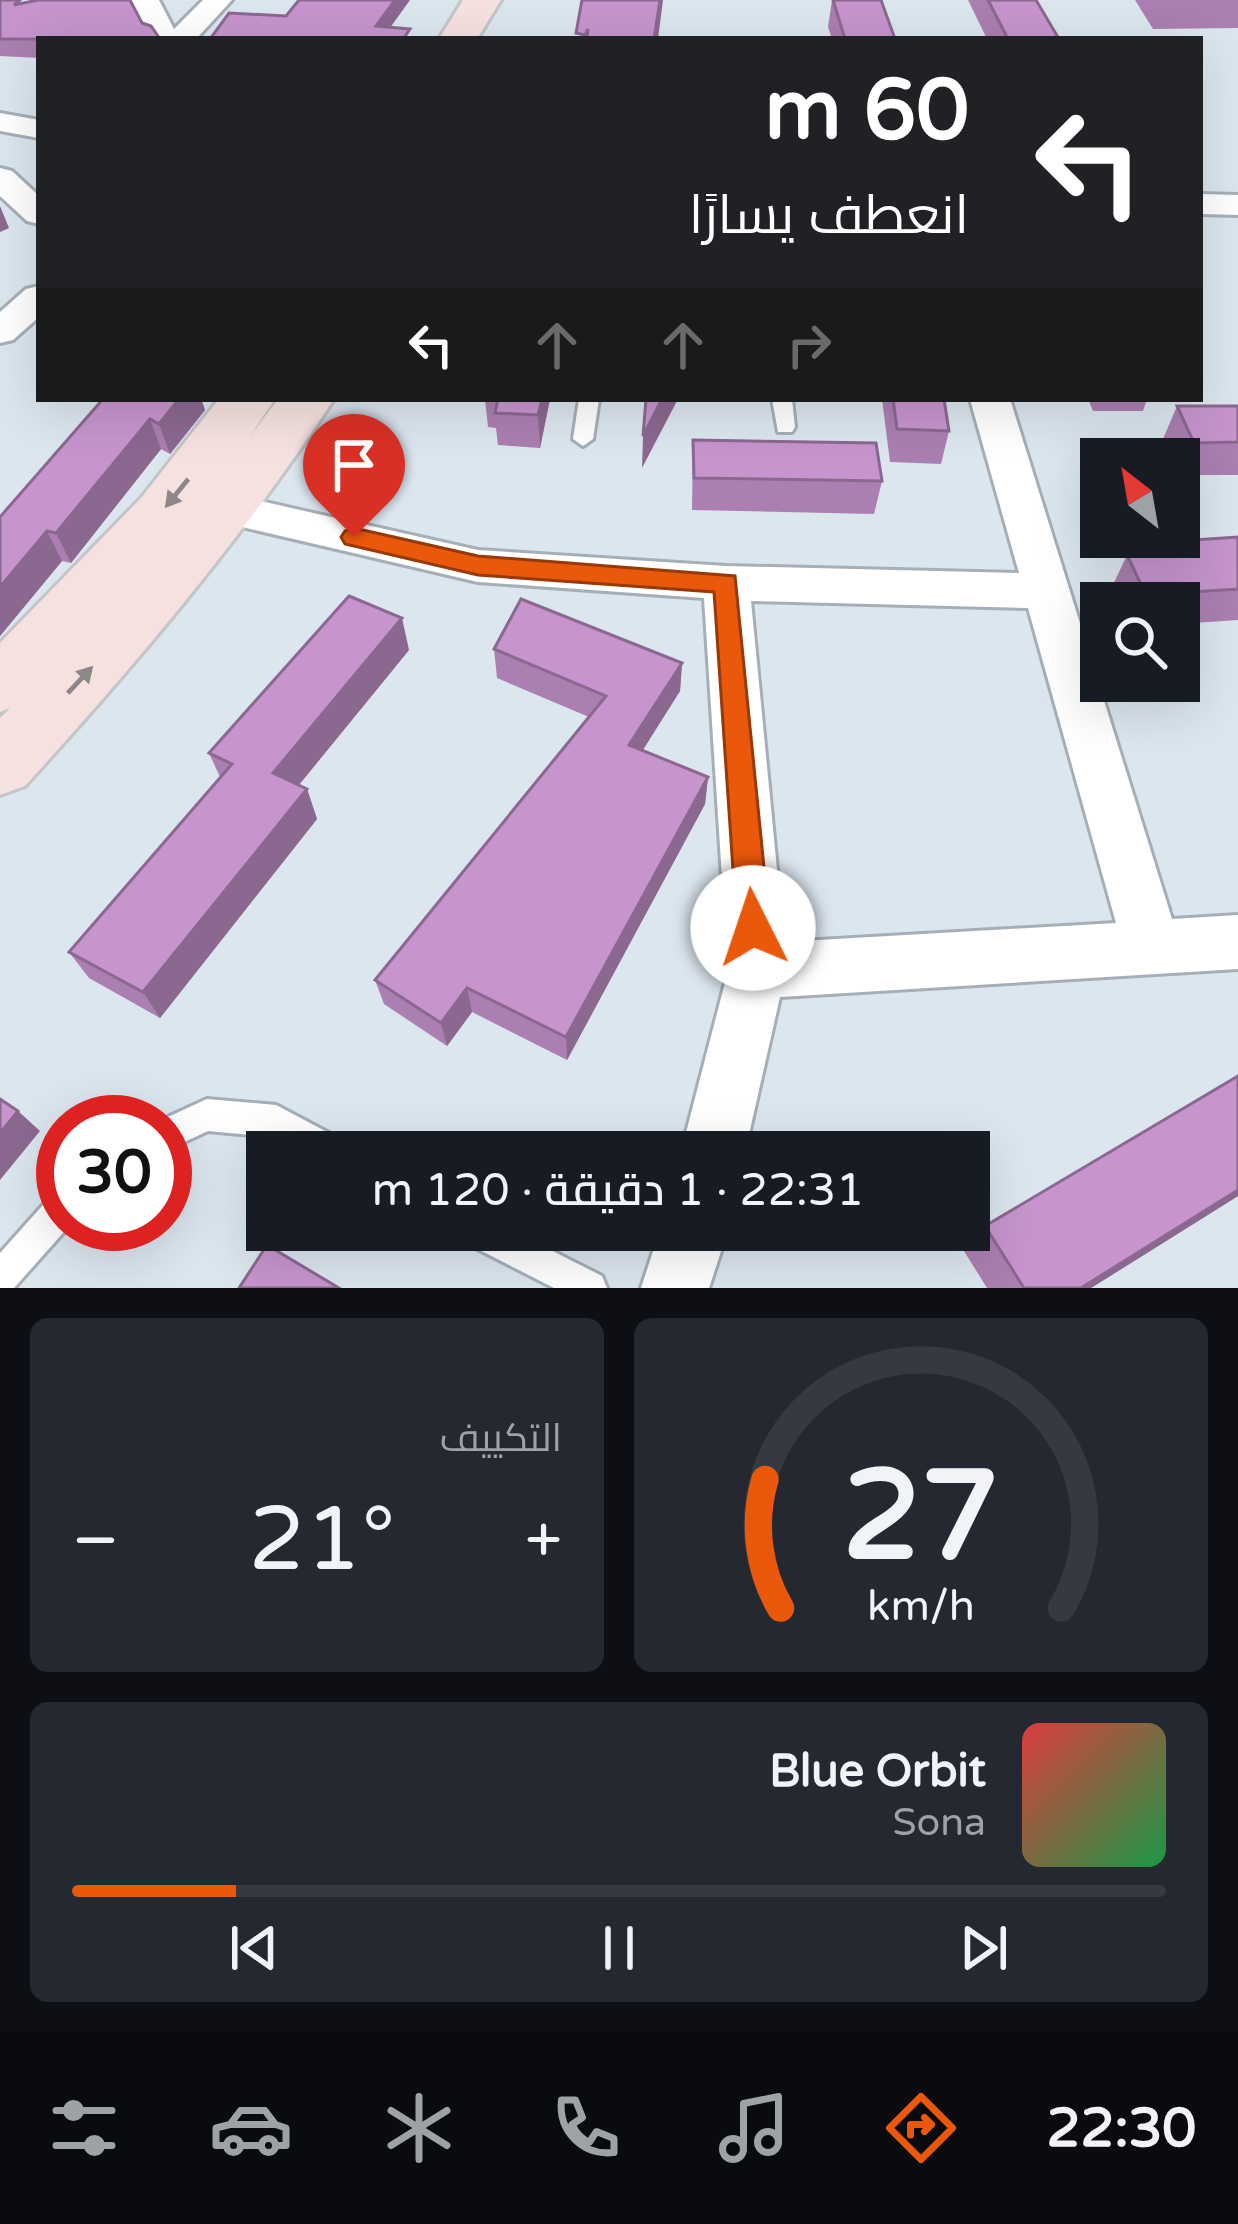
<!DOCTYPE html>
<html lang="ar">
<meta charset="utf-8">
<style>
:root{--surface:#171b24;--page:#242831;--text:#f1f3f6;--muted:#9ea1a6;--line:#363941;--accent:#ea580c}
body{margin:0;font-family:"Varela Round",Cairo,sans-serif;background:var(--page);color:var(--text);direction:rtl;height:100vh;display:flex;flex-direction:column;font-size:45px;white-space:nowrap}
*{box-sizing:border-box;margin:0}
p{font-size:39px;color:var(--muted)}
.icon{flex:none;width:66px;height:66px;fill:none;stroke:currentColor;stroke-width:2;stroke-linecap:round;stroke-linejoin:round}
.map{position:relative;height:1288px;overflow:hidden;direction:ltr}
.panel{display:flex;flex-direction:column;gap:30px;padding:30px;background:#0d0f14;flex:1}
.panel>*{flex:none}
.guide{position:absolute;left:36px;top:36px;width:1167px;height:366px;border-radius:0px;box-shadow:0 12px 48px #0002;direction:rtl;background:#202124;color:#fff;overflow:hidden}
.needle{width:78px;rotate:329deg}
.controls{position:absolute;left:1080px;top:438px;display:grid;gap:24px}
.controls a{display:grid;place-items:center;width:120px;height:120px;border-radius:0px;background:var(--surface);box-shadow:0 12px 48px #0002;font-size:60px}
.speed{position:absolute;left:36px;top:1095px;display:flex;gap:24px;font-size:60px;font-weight:700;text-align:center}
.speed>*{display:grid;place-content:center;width:156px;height:156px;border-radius:50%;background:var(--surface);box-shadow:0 12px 48px #0002;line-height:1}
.speed .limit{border:18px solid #d22;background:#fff;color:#111}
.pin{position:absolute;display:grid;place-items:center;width:102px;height:102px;color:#fff;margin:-123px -51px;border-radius:50% 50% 50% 0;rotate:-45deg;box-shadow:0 0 12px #0007}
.pin .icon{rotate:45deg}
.me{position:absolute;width:132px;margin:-66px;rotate:356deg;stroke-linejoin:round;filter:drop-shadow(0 0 9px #0008)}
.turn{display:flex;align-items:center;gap:42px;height:252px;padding:0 36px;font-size:54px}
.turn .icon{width:156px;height:156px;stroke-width:2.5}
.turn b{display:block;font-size:84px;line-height:102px}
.lanes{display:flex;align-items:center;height:114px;padding:0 36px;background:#0003;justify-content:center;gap:60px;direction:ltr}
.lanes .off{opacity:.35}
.big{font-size:90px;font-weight:600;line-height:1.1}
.panel .widget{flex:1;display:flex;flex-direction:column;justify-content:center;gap:18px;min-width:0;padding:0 42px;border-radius:18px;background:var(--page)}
.panel .dial{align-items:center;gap:0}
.dial svg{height:312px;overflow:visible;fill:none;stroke:var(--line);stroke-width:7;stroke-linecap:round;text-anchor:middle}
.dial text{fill:var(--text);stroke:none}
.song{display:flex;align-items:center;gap:36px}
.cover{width:144px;height:144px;border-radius:18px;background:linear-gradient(135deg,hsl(0 70% 55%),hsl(140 70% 35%))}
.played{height:12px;border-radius:6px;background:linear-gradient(90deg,var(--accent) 15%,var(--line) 15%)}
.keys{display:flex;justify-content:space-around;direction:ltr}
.heat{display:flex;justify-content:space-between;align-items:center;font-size:66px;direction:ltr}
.panel .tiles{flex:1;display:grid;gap:30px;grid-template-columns:1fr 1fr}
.widget:last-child{grid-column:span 2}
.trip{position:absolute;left:246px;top:1131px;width:744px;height:120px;border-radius:0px;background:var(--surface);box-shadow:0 12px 48px #0002;font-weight:600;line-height:120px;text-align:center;direction:rtl}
.tabs{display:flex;height:192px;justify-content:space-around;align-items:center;background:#090b0e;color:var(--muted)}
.tabs .icon{width:84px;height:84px}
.tabs .selected{color:var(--accent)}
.tabs b{font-size:54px;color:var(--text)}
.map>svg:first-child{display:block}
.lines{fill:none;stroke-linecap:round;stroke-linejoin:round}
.lane-casing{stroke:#a6afb8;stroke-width:6}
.street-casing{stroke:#a6afb8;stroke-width:6}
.primary-casing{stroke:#c4c5c6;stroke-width:6}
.lane{fill:#fff;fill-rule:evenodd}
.street{fill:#fff;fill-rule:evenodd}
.primary{fill:#f5e2e0;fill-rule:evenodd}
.wall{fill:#ab7fb1}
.shaded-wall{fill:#8b6890}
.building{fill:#c794ce;stroke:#8b6890;stroke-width:3}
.oneway{fill:#8e8789}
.route{fill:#ea580c;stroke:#983908;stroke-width:3}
</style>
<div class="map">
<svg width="1238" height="1288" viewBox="0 0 1238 1288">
<rect width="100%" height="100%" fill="#dce6ef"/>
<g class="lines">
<!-- lane casing -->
<g class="lane-casing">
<g id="lane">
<polygon points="579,399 599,399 593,439 583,446 573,439"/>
<polygon points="772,399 792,399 795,427 792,432 778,432"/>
<polygon points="207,1099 276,1105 344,1141 349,1152 301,1152 273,1137 208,1131 165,1151 165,1122 157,1122"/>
<polygon points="63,1191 63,1224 71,1224 14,1288 0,1288 0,1253 51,1196"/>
<polygon points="459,1230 511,1230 602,1276 607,1288 554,1288 464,1242"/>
</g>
</g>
<!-- street casing -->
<g class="street-casing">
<g id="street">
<polygon points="131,0 159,0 174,29 203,0 232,0 196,39 151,39"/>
<polygon points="0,113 39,120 39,138 0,131"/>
<polygon points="0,168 12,171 39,196 39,224 27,221 0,196"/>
<polygon points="1200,194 1238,195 1238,215 1200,214"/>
<polygon points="39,286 39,317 13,340 0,343 0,312 26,289"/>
<path d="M970 399H1010L1172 919 1238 915V969L780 997 745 1152H681L728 971 704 598 478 582 229 524 214 520 207 509 214 498 229 494 478 550 726 566 1019 573ZM751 601 1028 608 1116 923 784 942Z"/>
<polygon points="660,1230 728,1230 709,1288 641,1288"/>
</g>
</g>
<!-- primary casing -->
<g class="primary-casing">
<g id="primary">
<polygon points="463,0 501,0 477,39 439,39"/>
<path d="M219 399H275L248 439 278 399H334C243 538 137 663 25 786L0 795V718L10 708 0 712V643L141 498Z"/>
</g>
</g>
<!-- lane -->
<use href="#lane" class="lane"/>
<!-- street -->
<use href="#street" class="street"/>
<!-- primary -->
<use href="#primary" class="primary"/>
</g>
<!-- wall -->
<g class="wall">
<polygon points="0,0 39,39 39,58 0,56"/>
<polygon points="832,0 895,39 832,39 828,27"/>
<polygon points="968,0 1036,0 1059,39 987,39"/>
<polygon points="1135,0 1238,0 1238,28 1153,29"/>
<polygon points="103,399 201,399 205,410 170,454 161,449 71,563 62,561 0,636 0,517"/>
<polygon points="485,399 550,399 540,448 498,445 496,428 488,427"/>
<polygon points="882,399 944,399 949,431 941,464 890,462"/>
<polygon points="1088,399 1147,399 1143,411 1093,411"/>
<polygon points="1177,406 1238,406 1238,475 1179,475 1179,459 1172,459 1163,439"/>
<polygon points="693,440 882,481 874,514 692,510"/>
<polygon points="1238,537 1238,620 1179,624 1179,603 1120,603 1112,587 1127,555 1142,554 1147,543"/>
<polygon points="494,649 682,663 680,691 643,750 708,777 705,804 567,1060 472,1012 447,1046 384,1004 375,980 589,717 497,678"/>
<polygon points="409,650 299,785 307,789 317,819 160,1018 89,978 69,952 220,777 209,753"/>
<polygon points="1238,1076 1238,1196 1091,1288 987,1288 964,1251 985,1226"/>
</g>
<!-- shaded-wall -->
<g class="shaded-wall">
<polygon points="395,0 410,0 382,39 376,26"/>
<polygon points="660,0 663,0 658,39 654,39"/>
<polygon points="0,206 9,228 0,232"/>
<polygon points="179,399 201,399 205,410 170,454 159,424"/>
<polygon points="542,399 550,399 540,448 538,415"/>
<polygon points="662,399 678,399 642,468 643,436"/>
<polygon points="150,419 161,449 71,563 56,533"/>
<polygon points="47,531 62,561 0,636 0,587"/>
<polygon points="402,618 409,650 284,803 273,773"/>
<polygon points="682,663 680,691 628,773 629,745"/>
<polygon points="708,777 705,804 567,1060 566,1037"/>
<polygon points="307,789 317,819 160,1018 143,992"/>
<polygon points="467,988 472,1012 447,1046 441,1023"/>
<polygon points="18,1111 40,1131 0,1180 0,1133"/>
<polygon points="1238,1190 1238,1196 1091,1288 1081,1288"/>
</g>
<!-- building -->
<g class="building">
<polygon points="0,0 20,0 14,5 38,0 130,0 142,23 151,26 160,39 0,39"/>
<polygon points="299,0 395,0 376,26 410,29 403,39 210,39 229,13 286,16"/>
<polygon points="582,0 660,0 654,39 587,39 588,29 585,35 576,33"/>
<polygon points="833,0 881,0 895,39 845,39"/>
<polygon points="988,0 1036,0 1059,39 1008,39"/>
<polygon points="103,399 179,399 159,424 150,419 56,533 47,531 0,587 0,517"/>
<polygon points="498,399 542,399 538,415 495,413"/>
<polygon points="646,399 662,399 643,436"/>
<polygon points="893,399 944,399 949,431 897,429"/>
<polygon points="1177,406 1238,406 1238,442 1194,443"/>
<polygon points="693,440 876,443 882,481 694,478"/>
<polygon points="1238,537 1238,589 1146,595 1127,555 1153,554 1147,543"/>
<polygon points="349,596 402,618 273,773 307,789 143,992 69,952 232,764 209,753"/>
<polygon points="521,599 682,663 629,745 708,777 566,1037 467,988 441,1023 375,980 606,696 494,649"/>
<polygon points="1238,1076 1238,1190 1081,1288 1024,1288 985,1226"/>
<polygon points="0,1099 18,1111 0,1133"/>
<polygon points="267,1245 339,1288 239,1288"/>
</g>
<!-- one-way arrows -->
<defs><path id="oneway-solid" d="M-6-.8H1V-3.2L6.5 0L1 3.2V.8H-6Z" transform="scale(3)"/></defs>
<g class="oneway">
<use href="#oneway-solid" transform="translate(177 493) rotate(129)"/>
<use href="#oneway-solid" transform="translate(80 680) rotate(-47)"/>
</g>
<!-- route -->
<polygon class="route" points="354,528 478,556 735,576 770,928 765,938 753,943 742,938 737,928 714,592 478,575 345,544 341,537 345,531"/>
</svg>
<div class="controls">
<a><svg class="needle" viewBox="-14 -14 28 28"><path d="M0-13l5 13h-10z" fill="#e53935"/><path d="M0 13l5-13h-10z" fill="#9ea1a6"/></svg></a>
<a><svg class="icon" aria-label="search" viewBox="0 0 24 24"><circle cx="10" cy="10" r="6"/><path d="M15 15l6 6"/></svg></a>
</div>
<div class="speed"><div class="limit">30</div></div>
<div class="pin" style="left:354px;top:537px;background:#d93025"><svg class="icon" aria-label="arrive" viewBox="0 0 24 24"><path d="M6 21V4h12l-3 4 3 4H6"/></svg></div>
<svg class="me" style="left:753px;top:928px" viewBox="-20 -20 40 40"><circle r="19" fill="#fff"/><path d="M0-13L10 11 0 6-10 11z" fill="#ea580c"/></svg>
<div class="trip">22:31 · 1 دقيقة · 120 m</div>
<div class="guide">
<div class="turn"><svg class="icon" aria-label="left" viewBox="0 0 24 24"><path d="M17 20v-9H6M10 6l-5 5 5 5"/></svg><div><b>60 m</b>انعطف يسارًا</div></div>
<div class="lanes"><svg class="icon" aria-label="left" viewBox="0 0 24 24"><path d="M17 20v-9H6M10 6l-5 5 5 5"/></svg><svg class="icon off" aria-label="ahead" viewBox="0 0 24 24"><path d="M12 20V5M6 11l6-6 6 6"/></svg><svg class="icon off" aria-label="ahead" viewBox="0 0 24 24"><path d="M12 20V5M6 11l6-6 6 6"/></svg><svg class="icon off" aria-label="right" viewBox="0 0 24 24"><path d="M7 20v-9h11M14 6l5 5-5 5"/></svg></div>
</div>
</div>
<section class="panel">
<div class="tiles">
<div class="widget dial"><svg viewBox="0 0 100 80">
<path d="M14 69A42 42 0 1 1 86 69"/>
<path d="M14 69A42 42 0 0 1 10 36" stroke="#ea580c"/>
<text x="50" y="56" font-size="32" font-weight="700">27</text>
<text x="50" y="72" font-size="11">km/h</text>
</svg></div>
<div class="widget"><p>التكييف</p>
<div class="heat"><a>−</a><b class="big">21°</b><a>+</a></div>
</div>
<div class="widget">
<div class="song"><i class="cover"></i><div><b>Blue Orbit</b><p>Sona</p></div></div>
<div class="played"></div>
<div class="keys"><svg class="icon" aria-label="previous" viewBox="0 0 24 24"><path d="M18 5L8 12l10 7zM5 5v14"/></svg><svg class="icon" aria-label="pause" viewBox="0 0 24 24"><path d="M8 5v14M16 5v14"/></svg><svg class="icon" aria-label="next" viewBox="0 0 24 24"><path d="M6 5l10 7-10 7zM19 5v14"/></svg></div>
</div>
</div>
</section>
<nav class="tabs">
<b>22:30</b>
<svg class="icon selected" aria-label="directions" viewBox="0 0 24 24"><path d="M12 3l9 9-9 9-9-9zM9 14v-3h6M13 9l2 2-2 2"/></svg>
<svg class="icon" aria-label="music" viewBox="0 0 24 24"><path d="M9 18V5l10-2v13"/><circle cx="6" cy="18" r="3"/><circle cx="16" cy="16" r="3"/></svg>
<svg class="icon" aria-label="phone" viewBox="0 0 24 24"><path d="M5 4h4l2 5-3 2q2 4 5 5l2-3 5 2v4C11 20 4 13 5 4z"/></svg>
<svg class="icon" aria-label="climate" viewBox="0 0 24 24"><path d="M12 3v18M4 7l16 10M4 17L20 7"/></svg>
<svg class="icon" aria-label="car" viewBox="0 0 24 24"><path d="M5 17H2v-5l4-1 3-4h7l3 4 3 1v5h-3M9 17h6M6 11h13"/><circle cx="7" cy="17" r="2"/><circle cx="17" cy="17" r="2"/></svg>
<svg class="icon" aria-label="filters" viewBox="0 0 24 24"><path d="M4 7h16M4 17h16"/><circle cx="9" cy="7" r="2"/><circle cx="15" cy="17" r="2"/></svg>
</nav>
